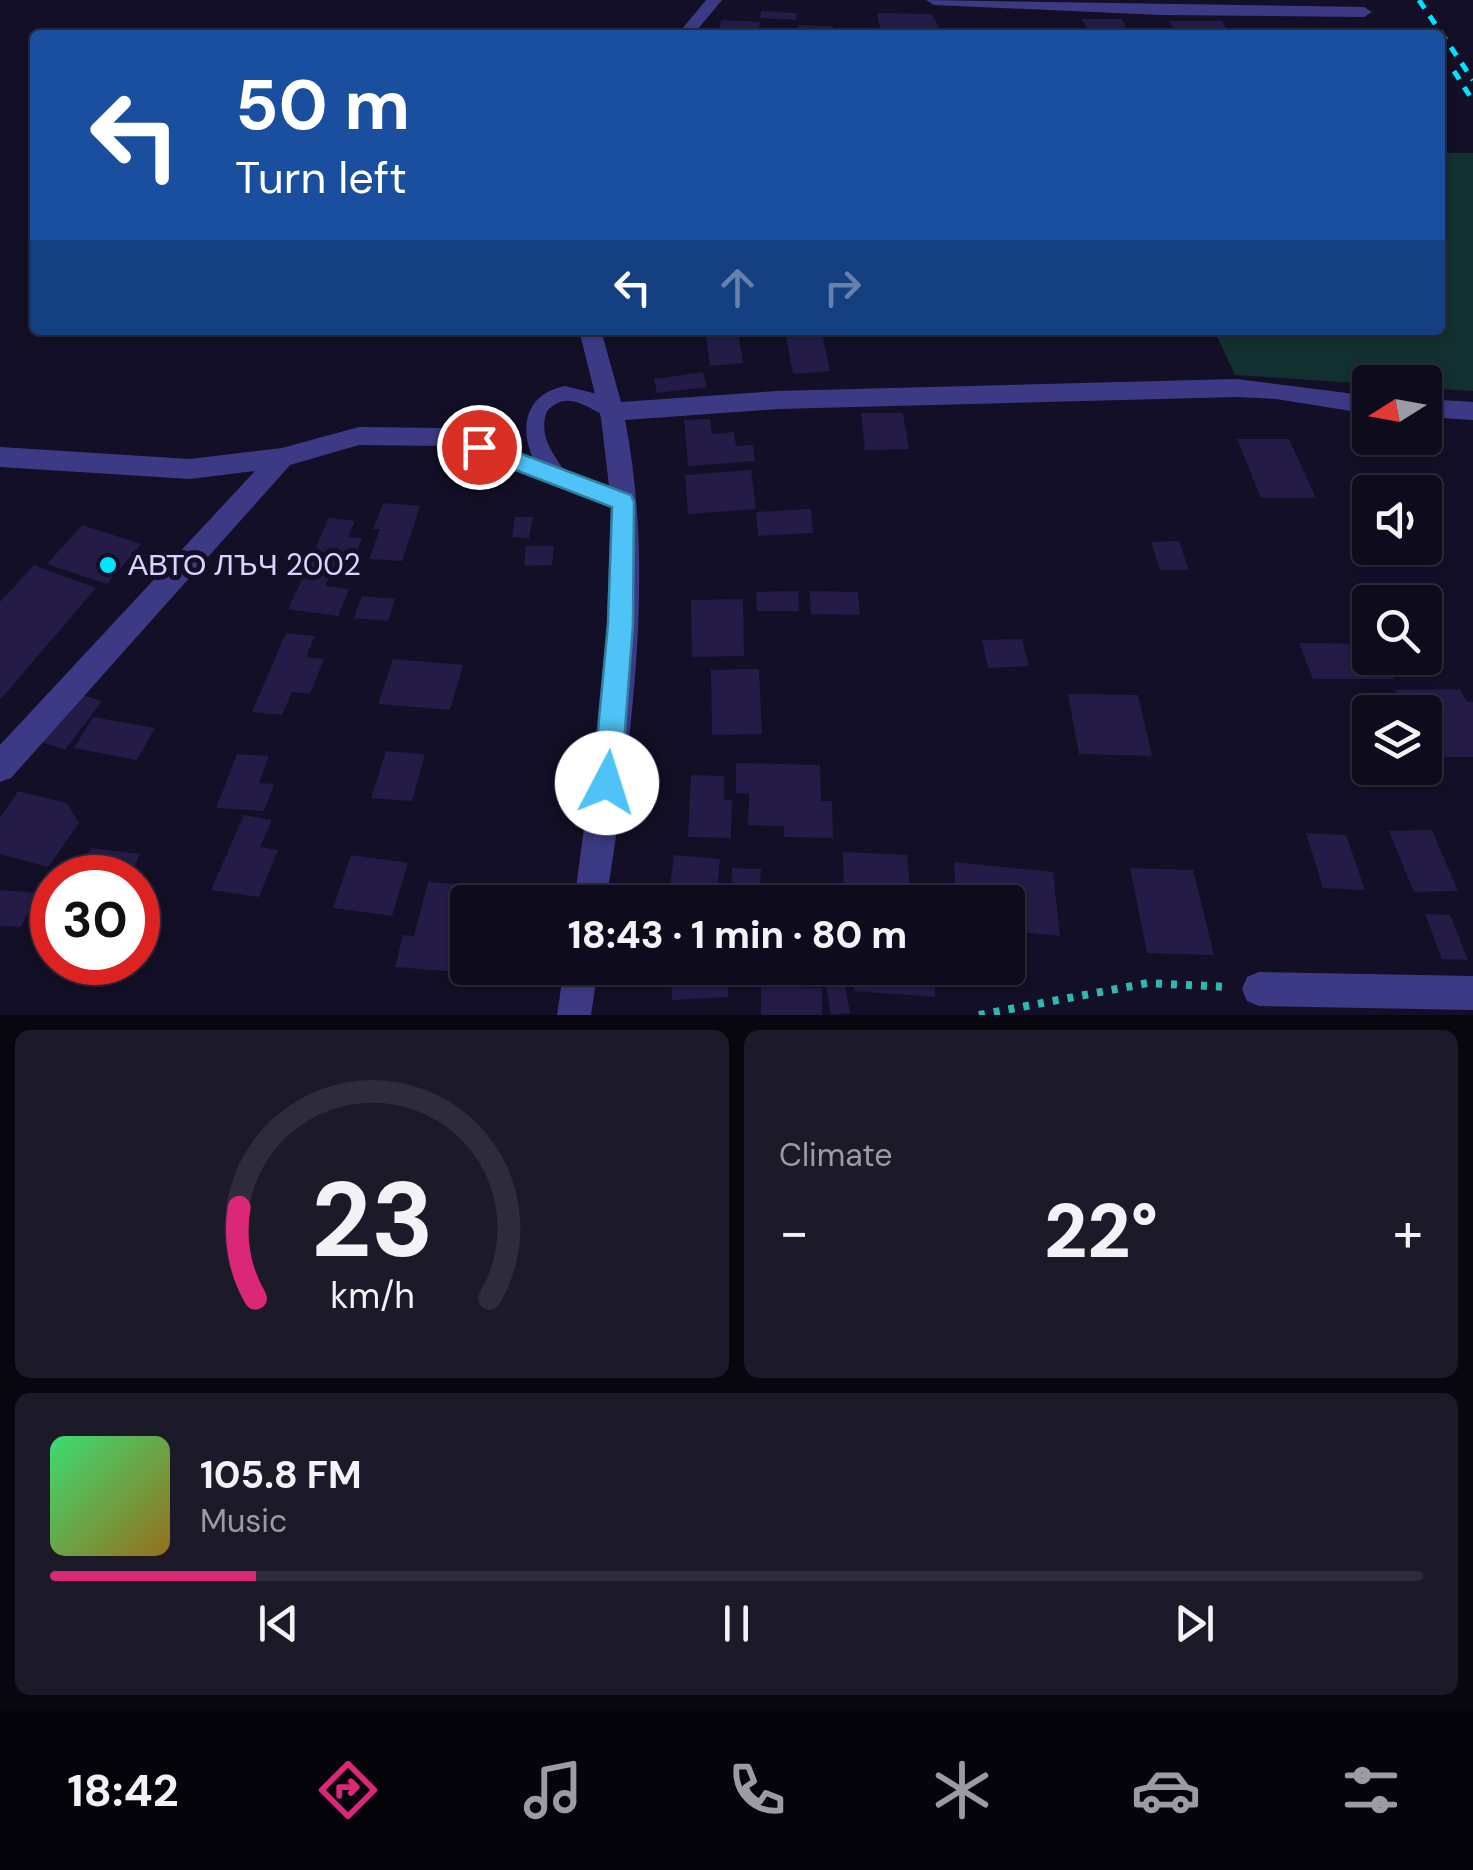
<!DOCTYPE html>
<meta charset="utf-8">
<style>
:root{--surface:#0e0b1c;--page:#1c1929;--text:#f1f3f6;--muted:#9b9ba3;--line:#2e2b3b;--accent:#db2777}
body{margin:0;font-family:"DM Sans",sans-serif;background:var(--page);color:var(--text);height:100vh;display:flex;flex-direction:column;font-size:38px;white-space:nowrap}
*{box-sizing:border-box;margin:0}
p{font-size:32px;color:var(--muted)}
.icon{flex:none;width:55px;height:55px;fill:none;stroke:currentColor;stroke-width:2;stroke-linecap:round;stroke-linejoin:round}
.map{position:relative;height:1015px;overflow:hidden}
.drawer{display:flex;flex-direction:column;gap:15px;padding:15px;background:#08060f;flex:1}
.drawer>*{flex:none}
.banner{position:absolute;left:30px;top:30px;width:1415px;height:305px;border-radius:10px;box-shadow:0 2px 8px #0004,0 0 0 2px var(--line);background:#1a4fa0;color:#fff;overflow:hidden}
.needle{width:65px;rotate:259deg}
.tools{position:absolute;left:1352px;top:365px;display:grid;gap:20px}
.tools a{display:grid;place-items:center;width:90px;height:90px;border-radius:10px;background:var(--surface);box-shadow:0 2px 8px #0004,0 0 0 2px var(--line);font-size:50px}
.speed{position:absolute;left:30px;top:855px;display:flex;gap:20px;font-size:50px;font-weight:700;text-align:center}
.speed>*{display:grid;place-content:center;width:130px;height:130px;border-radius:50%;background:var(--surface);box-shadow:0 2px 8px #0004,0 0 0 2px var(--line);line-height:1}
.speed .limit{border:15px solid #d22;background:#fff;color:#111}
.pin{position:absolute;display:grid;place-items:center;width:85px;height:85px;color:#fff;margin:-42px;border:5px solid #fff;border-radius:50%;box-shadow:0 2px 10px #0007}
.me{position:absolute;width:110px;margin:-55px;rotate:5deg;stroke-linejoin:round;filter:drop-shadow(0 0 8px #0008)}
.turn{display:flex;align-items:center;gap:35px;height:210px;padding:0 40px;font-size:45px}
.turn .icon{width:130px;height:130px;stroke-width:2.5}
.turn b{display:block;font-size:70px;line-height:85px}
.lanes{display:flex;align-items:center;height:95px;padding:0 40px;background:#0003;justify-content:center;gap:50px;direction:ltr}
.lanes .off{opacity:.35}
.big{font-size:75px;font-weight:800;line-height:1.1}
.drawer .tile{flex:1;display:flex;flex-direction:column;justify-content:center;gap:15px;min-width:0;padding:0 35px;border-radius:15px;background:var(--page)}
.drawer .dial{align-items:center;gap:0}
.dial svg{height:260px;overflow:visible;fill:none;stroke:var(--line);stroke-width:7;stroke-linecap:round;text-anchor:middle}
.dial text{fill:var(--text);stroke:none}
.song{display:flex;align-items:center;gap:30px}
.cover{width:120px;height:120px;border-radius:15px;background:linear-gradient(135deg,hsl(140 70% 55%),hsl(40 70% 35%))}
.played{height:10px;border-radius:5px;background:linear-gradient(90deg,var(--accent) 15%,var(--line) 15%)}
.keys{display:flex;justify-content:space-around;direction:ltr}
.heat{display:flex;justify-content:space-between;align-items:center;font-size:55px;direction:ltr}
.drawer .tiles{flex:1;display:grid;gap:15px;grid-template-columns:1fr 1fr}
.tile:last-child{grid-column:span 2}
.trip{position:absolute;left:450px;top:885px;width:575px;height:100px;border-radius:10px;background:var(--surface);box-shadow:0 2px 8px #0004,0 0 0 2px var(--line);font-weight:800;line-height:100px;text-align:center}
.tab-bar{display:flex;height:160px;justify-content:space-around;align-items:center;background:#06040b;color:var(--muted)}
.tab-bar .icon{width:70px;height:70px}
.tab-bar .active{color:var(--accent)}
.tab-bar b{font-size:45px;color:var(--text)}
.map>svg:first-child{display:block}
.green{fill:#12302f}
.building{fill:#241b47}
.lines{fill:none;stroke-linecap:round;stroke-linejoin:round}
.path{stroke:#2fb8b0;stroke-width:8;stroke-dasharray:6 9;stroke-linecap:butt}
.service{fill:#3d3a85;fill-rule:evenodd}
.minor{fill:#3d3a85;fill-rule:evenodd}
.rail{stroke:#00e5ff;stroke-width:5;stroke-dasharray:10 9;stroke-linecap:butt}
.route{fill:#4fc3f7;stroke:#337fa1;stroke-width:2.5}
.poi-dot{fill:#00e5ff;stroke:#130f26;stroke-width:4}
.labels{text-anchor:middle;stroke-width:10;stroke-linejoin:round;paint-order:stroke}
.poi-label{font-size:30px;fill:#d9d4ff;stroke:#130f26;text-anchor:start}
</style>
<div class="map">
<svg width="1473" height="1015" viewBox="0 0 1473 1015">
<rect width="100%" height="100%" fill="#130f26"/>
<!-- green -->
<polygon class="green" points="1440,153 1473,153 1473,391 1425,388 1425,382 1370,384 1235,375 1214,330 1440,330"/>
<!-- building -->
<g class="building">
<polygon points="761,11 797,13 796,20 760,18"/>
<polygon points="877,13 932,14 942,33 880,29"/>
<polygon points="1082,19 1122,19 1129,35 1089,35"/>
<polygon points="721,20 760,22 758,35 718,35"/>
<polygon points="1169,21 1222,21 1230,35 1176,35"/>
<polygon points="798,25 833,26 833,35 798,35"/>
<polygon points="738,332 743,363 710,366 706,335"/>
<polygon points="822,333 830,371 793,374 786,336"/>
<polygon points="703,372 707,387 657,393 654,379"/>
<polygon points="861,413 903,413 909,449 865,450"/>
<polygon points="710,419 712,434 734,432 736,446 753,445 755,461 688,466 684,420"/>
<polygon points="1237,439 1289,439 1316,498 1261,498"/>
<polygon points="751,470 756,509 688,514 685,475"/>
<polygon points="383,503 420,506 402,561 369,559 380,529 373,529"/>
<polygon points="811,509 813,533 758,536 756,512"/>
<polygon points="515,517 533,517 529,538 512,537"/>
<polygon points="329,518 355,521 348,537 362,538 354,559 312,555"/>
<polygon points="82,525 141,544 107,584 47,564"/>
<polygon points="1179,541 1189,570 1160,570 1151,542"/>
<polygon points="526,546 554,546 552,565 524,566"/>
<polygon points="312,558 337,561 325,586 349,589 338,616 288,609"/>
<polygon points="34,565 96,588 0,700 0,602"/>
<polygon points="798,591 799,611 757,611 756,592"/>
<polygon points="810,591 858,592 860,615 811,614"/>
<polygon points="362,596 395,599 388,621 354,618"/>
<polygon points="743,599 744,656 692,657 691,600"/>
<polygon points="286,633 315,636 306,657 324,659 310,694 292,692 282,715 252,712"/>
<polygon points="1022,639 1029,666 988,668 982,640"/>
<polygon points="1299,643 1370,644 1370,658 1385,658 1394,679 1313,679"/>
<polygon points="393,659 463,665 450,710 378,704"/>
<polygon points="759,669 762,734 712,735 711,670"/>
<polygon points="1460,689 1467,702 1473,702 1473,757 1436,757 1425,732 1425,712 1406,712 1395,690"/>
<polygon points="79,694 102,701 65,750 42,742"/>
<polygon points="1068,694 1138,695 1152,756 1079,754"/>
<polygon points="93,717 155,728 137,760 74,748"/>
<polygon points="386,751 425,754 412,801 371,798"/>
<polygon points="237,754 269,756 259,783 274,784 264,811 216,808"/>
<polygon points="736,763 820,765 821,801 832,801 833,838 784,837 784,826 748,825 749,794 736,793"/>
<polygon points="691,775 724,776 724,800 732,800 731,838 688,837"/>
<polygon points="18,791 67,803 79,823 48,867 0,854 0,818"/>
<polygon points="244,815 272,820 260,847 278,850 259,897 211,890"/>
<polygon points="1432,830 1458,891 1414,892 1389,831"/>
<polygon points="1306,833 1346,835 1365,890 1323,888"/>
<polygon points="91,848 140,854 129,878 76,878"/>
<polygon points="843,852 907,855 911,902 844,902"/>
<polygon points="351,855 408,863 392,916 333,908"/>
<polygon points="674,855 720,859 716,902 668,902"/>
<polygon points="954,862 1053,872 1060,936 1008,931 1008,902 956,902"/>
<polygon points="732,868 761,869 760,890 787,891 787,902 731,902"/>
<polygon points="1130,868 1193,870 1214,955 1147,953"/>
<polygon points="428,882 487,886 483,902 468,902 468,940 458,972 395,967 403,935 414,936"/>
<polygon points="0,890 38,893 21,927 0,926"/>
<polygon points="1425,914 1450,915 1468,960 1442,959"/>
<polygon points="671,968 727,968 728,997 672,1000"/>
<polygon points="823,968 842,968 850,1013 831,1015"/>
<polygon points="854,968 934,968 935,997 854,991"/>
<polygon points="761,987 822,988 822,1015 761,1015"/>
</g>
<g class="lines">
<!-- path -->
<polyline class="path" points="979,1015 1148,983 1229,987"/>
<!-- service -->
<path class="service" d="M565 386 597 394 621 412 612 419C589 410 569 388 547 411 537 439 556 455 569 479L566 485C537 493 494 400 565 386Z"/>
<!-- minor -->
<g class="minor">
<polygon points="706,0 722,0 693,35 677,35"/>
<polygon points="926,0 1364,7 1372,12 1364,17 1161,15 934,5"/>
<path d="M579 330H601L621 402 778 391 1237 379 1370 396V414L1276 399 1237 397 778 409 625 420C656 576 630 747 606 902H574L605 675 611 508 475 455 441 446 359 445 290 465 11 778 0 782V745L255 471 190 479 0 467V447L190 459 282 448 359 427 441 428 487 440 609 486 601 418Z"/>
<polygon points="1425,399 1473,402 1473,420 1425,417"/>
<polygon points="564,968 598,968 591,1015 557,1015"/>
<polygon points="1259,972 1473,976 1473,1010 1259,1006 1247,1001 1242,989 1247,977"/>
</g>
<!-- rail -->
<g class="rail">
<polyline points="1419,0 1473,80"/>
<polyline points="1454,71 1473,101"/>
</g>
</g>
<!-- route -->
<polygon class="route" points="479,438 631,495 634,502 633,624 621,783 617,793 607,797 597,793 593,783 608,624 612,507 471,453 468,447 471,441"/>
<!-- markers -->
<circle class="poi-dot" cx="108" cy="565" r="10"/>
<g class="labels">
<!-- poi labels -->
<g class="poi-label">
<text x="128" y="575">АВТО ЛЪЧ 2002</text>
</g>
</g>
</svg>
<div class="tools">
<a><svg class="needle" viewBox="-14 -14 28 28"><path d="M0-13l5 13h-10z" fill="#e53935"/><path d="M0 13l5-13h-10z" fill="#9b9ba3"/></svg></a>
<a><svg class="icon" aria-label="sound" viewBox="0 0 24 24"><path d="M4 9h4l5-4v14l-5-4H4zM17 9q2 3 0 6"/></svg></a>
<a><svg class="icon" aria-label="search" viewBox="0 0 24 24"><circle cx="10" cy="10" r="6"/><path d="M15 15l6 6"/></svg></a>
<a><svg class="icon" aria-label="layers" viewBox="0 0 24 24"><path d="M12 4l9 5-9 5-9-5zM3 14l9 5 9-5"/></svg></a>
</div>
<div class="speed"><div class="limit">30</div></div>
<div class="pin" style="left:479px;top:447px;background:#d93025"><svg class="icon" aria-label="arrive" viewBox="0 0 24 24"><path d="M6 21V4h12l-3 4 3 4H6"/></svg></div>
<svg class="me" style="left:607px;top:783px" viewBox="-20 -20 40 40"><circle r="19" fill="#fff"/><path d="M0-13L10 11 0 6-10 11z" fill="#4fc3f7"/></svg>
<div class="trip">18:43 · 1 min · 80 m</div>
<div class="banner">
<div class="turn"><svg class="icon" aria-label="left" viewBox="0 0 24 24"><path d="M17 20v-9H6M10 6l-5 5 5 5"/></svg><div><b>50 m</b>Turn left</div></div>
<div class="lanes"><svg class="icon" aria-label="left" viewBox="0 0 24 24"><path d="M17 20v-9H6M10 6l-5 5 5 5"/></svg><svg class="icon off" aria-label="ahead" viewBox="0 0 24 24"><path d="M12 20V5M6 11l6-6 6 6"/></svg><svg class="icon off" aria-label="right" viewBox="0 0 24 24"><path d="M7 20v-9h11M14 6l5 5-5 5"/></svg></div>
</div>
</div>
<section class="drawer">
<div class="tiles">
<div class="tile dial"><svg viewBox="0 0 100 80">
<path d="M14 69A42 42 0 1 1 86 69"/>
<path d="M14 69A42 42 0 0 1 9 41" stroke="#db2777"/>
<text x="50" y="56" font-size="32" font-weight="700">23</text>
<text x="50" y="72" font-size="11">km/h</text>
</svg></div>
<div class="tile"><p>Climate</p>
<div class="heat"><a>−</a><b class="big">22°</b><a>+</a></div>
</div>
<div class="tile">
<div class="song"><i class="cover"></i><div><b>105.8 FM</b><p>Music</p></div></div>
<div class="played"></div>
<div class="keys"><svg class="icon" aria-label="previous" viewBox="0 0 24 24"><path d="M18 5L8 12l10 7zM5 5v14"/></svg><svg class="icon" aria-label="pause" viewBox="0 0 24 24"><path d="M8 5v14M16 5v14"/></svg><svg class="icon" aria-label="next" viewBox="0 0 24 24"><path d="M6 5l10 7-10 7zM19 5v14"/></svg></div>
</div>
</div>
</section>
<nav class="tab-bar">
<b>18:42</b>
<svg class="icon active" aria-label="directions" viewBox="0 0 24 24"><path d="M12 3l9 9-9 9-9-9zM9 14v-3h6M13 9l2 2-2 2"/></svg>
<svg class="icon" aria-label="music" viewBox="0 0 24 24"><path d="M9 18V5l10-2v13"/><circle cx="6" cy="18" r="3"/><circle cx="16" cy="16" r="3"/></svg>
<svg class="icon" aria-label="phone" viewBox="0 0 24 24"><path d="M5 4h4l2 5-3 2q2 4 5 5l2-3 5 2v4C11 20 4 13 5 4z"/></svg>
<svg class="icon" aria-label="climate" viewBox="0 0 24 24"><path d="M12 3v18M4 7l16 10M4 17L20 7"/></svg>
<svg class="icon" aria-label="car" viewBox="0 0 24 24"><path d="M5 17H2v-5l4-1 3-4h7l3 4 3 1v5h-3M9 17h6M6 11h13"/><circle cx="7" cy="17" r="2"/><circle cx="17" cy="17" r="2"/></svg>
<svg class="icon" aria-label="filters" viewBox="0 0 24 24"><path d="M4 7h16M4 17h16"/><circle cx="9" cy="7" r="2"/><circle cx="15" cy="17" r="2"/></svg>
</nav>
